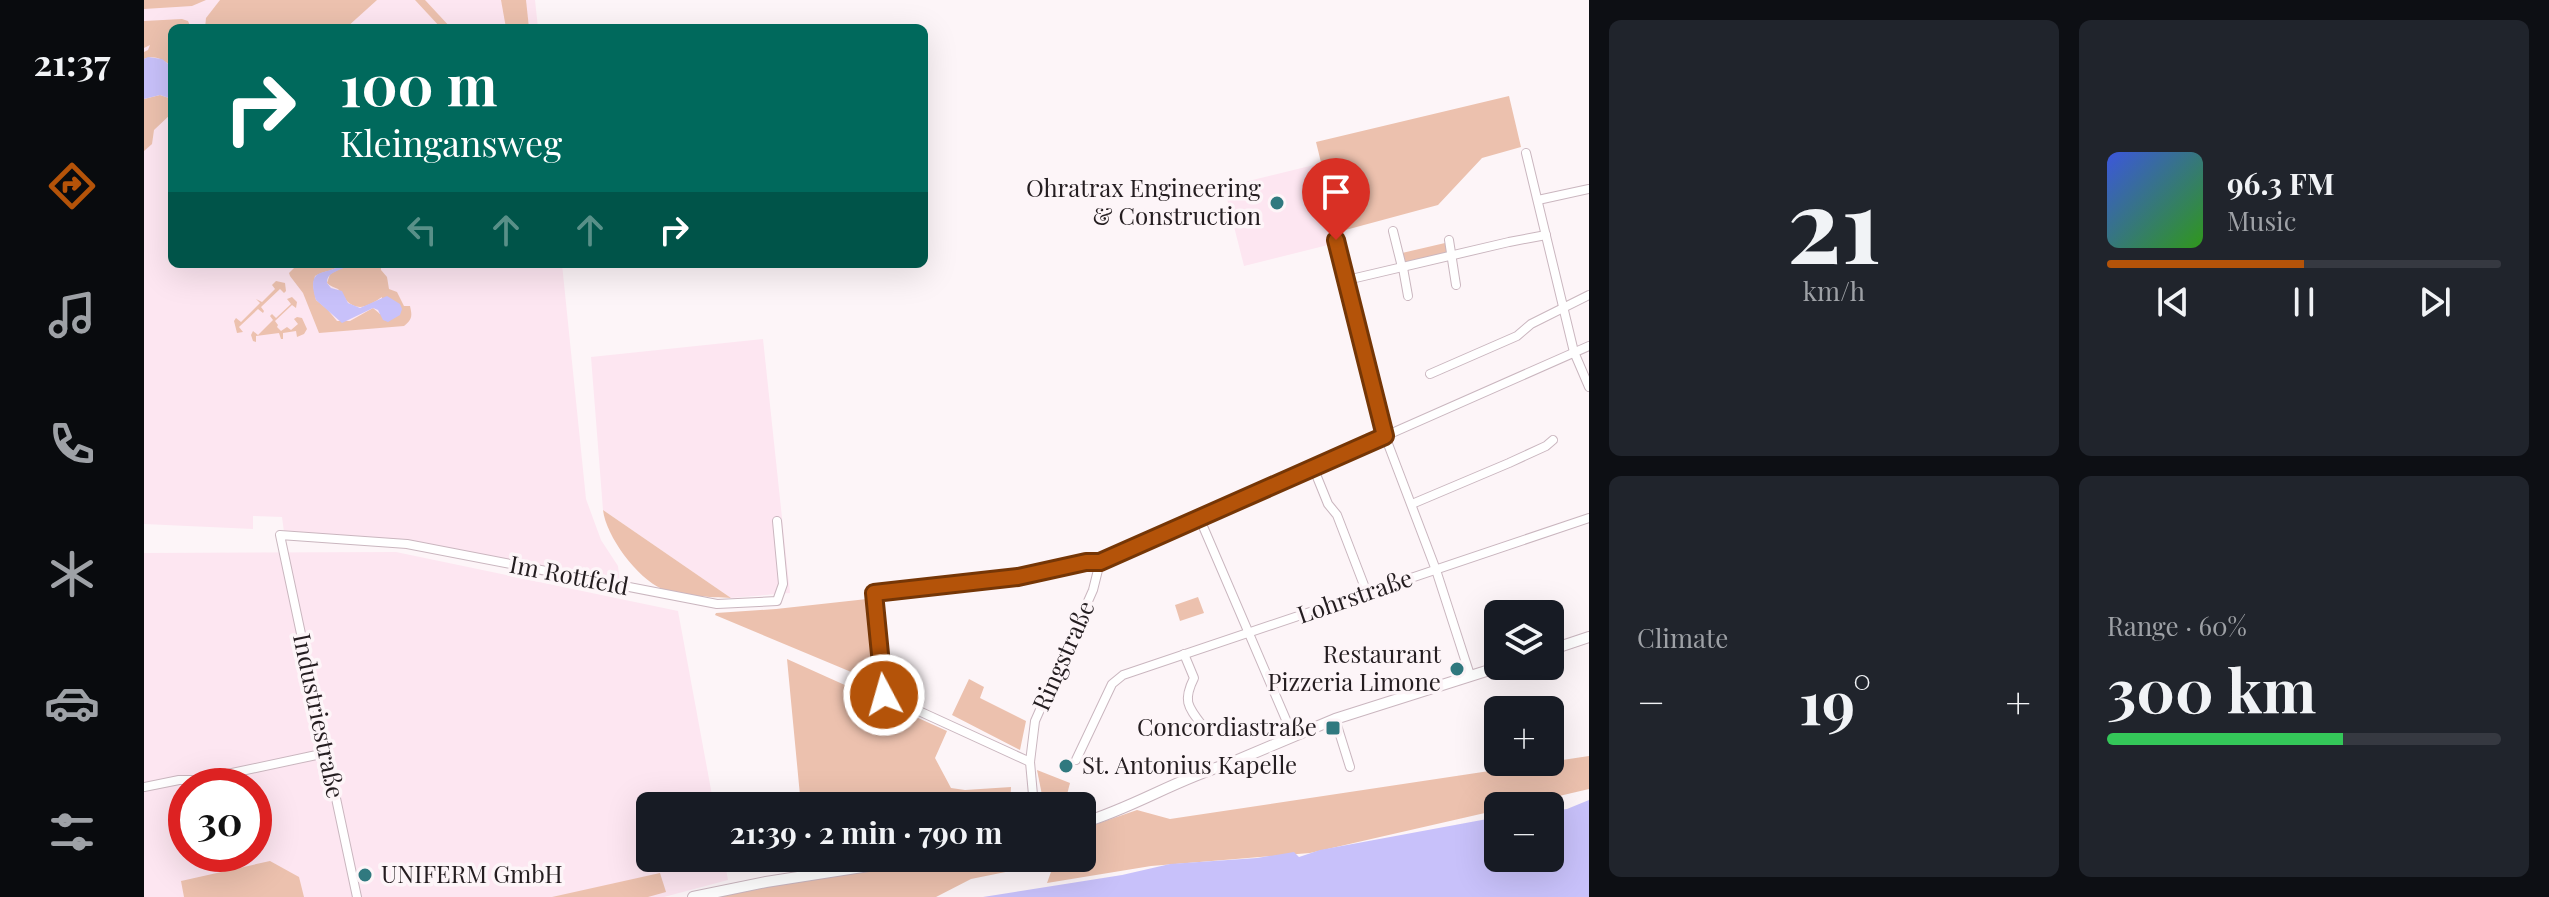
<!DOCTYPE html>
<meta charset="utf-8">
<style>
:root{--surface:#171b24;--page:#20242c;--text:#f1f3f6;--muted:#9ea1a6;--line:#363941;--accent:#b45309}
body{margin:0;font-family:"Playfair Display",serif;background:var(--page);color:var(--text);height:100vh;display:flex;flex-direction:column;font-size:30px;white-space:nowrap}
*{box-sizing:border-box;margin:0}
p{font-size:26px;color:var(--muted)}
.icon{flex:none;width:44px;height:44px;fill:none;stroke:currentColor;stroke-width:2;stroke-linecap:round;stroke-linejoin:round}
.map{position:relative;flex:1;overflow:hidden}
.sheet{display:flex;flex-direction:column;gap:20px;padding:20px;background:#0d0f14;width:960px}
.sheet>*{flex:none}
.guide{position:absolute;left:24px;top:24px;width:760px;height:244px;border-radius:12px;box-shadow:0 8px 32px #0002;background:#00695c;color:#fff;overflow:hidden}
.controls{position:absolute;left:1340px;top:600px;display:grid;gap:16px}
.controls a{display:grid;place-items:center;width:80px;height:80px;border-radius:12px;background:var(--surface);box-shadow:0 8px 32px #0002;font-size:40px}
.speed{position:absolute;left:24px;top:768px;display:flex;gap:16px;font-size:40px;font-weight:700;text-align:center}
.speed>*{display:grid;place-content:center;width:104px;height:104px;border-radius:50%;background:var(--surface);box-shadow:0 8px 32px #0002;line-height:1}
.speed .limit{border:12px solid #d22;background:#fff;color:#111}
.pin{position:absolute;display:grid;place-items:center;width:68px;height:68px;color:#fff;margin:-82px -34px;border-radius:50% 50% 50% 0;rotate:-45deg;box-shadow:0 0 8px #0007}
.pin .icon{rotate:45deg}
.me{position:absolute;width:88px;margin:-44px;rotate:354deg;stroke-linejoin:round;filter:drop-shadow(0 0 6px #0008)}
.turn{display:flex;align-items:center;gap:28px;height:168px;padding:0 40px;font-size:36px}
.turn .icon{width:104px;height:104px;stroke-width:2.5}
.turn b{display:block;font-size:56px;line-height:68px}
.lanes{display:flex;align-items:center;height:76px;padding:0 40px;background:#0003;justify-content:center;gap:40px;direction:ltr}
.lanes .off{opacity:.35}
.big{font-size:60px;font-weight:700;line-height:1.1}
.sheet .card{flex:1;display:flex;flex-direction:column;justify-content:center;gap:12px;min-width:0;padding:0 28px;border-radius:12px;background:var(--page)}
.sheet .dial{align-items:center;gap:0}
.dial b{font-size:104px;line-height:1}
.song{display:flex;align-items:center;gap:24px}
.cover{width:96px;height:96px;border-radius:12px;background:linear-gradient(135deg,hsl(230 70% 55%),hsl(110 70% 35%))}
.played{height:8px;border-radius:4px;background:linear-gradient(90deg,var(--accent) 50%,var(--line) 50%)}
.keys{display:flex;justify-content:space-around;direction:ltr}
.heat{display:flex;justify-content:space-between;align-items:center;font-size:44px;direction:ltr}
.charge{height:12px;border-radius:6px;background:linear-gradient(90deg,#34c759 60%,var(--line) 0)}
.sheet .tiles{flex:1;display:grid;gap:20px;grid-template-columns:repeat(2,1fr)}
.trip{position:absolute;left:492px;top:792px;width:460px;height:80px;border-radius:12px;background:var(--surface);box-shadow:0 8px 32px #0002;font-weight:700;line-height:80px;text-align:center}
main{display:flex;flex:1;min-height:0}
.menu{display:flex;flex-direction:column;width:144px;justify-content:space-around;align-items:center;background:#090b0e;color:var(--muted)}
.menu .icon{width:56px;height:56px}
.menu .on{color:var(--accent)}
.menu b{font-size:36px;color:var(--text)}
.map>svg:first-child{display:block}
.built{fill:#fde6f1;fill-rule:evenodd}
.green{fill:#ecc1ae}
.water{fill:#c8c1fa}
.lines{fill:none;stroke-linecap:round;stroke-linejoin:round}
.minor-casing{stroke:#cab6bf;stroke-width:10}
.tertiary-casing{stroke:#cab6bf;stroke-width:12}
.minor{stroke:#fff;stroke-width:8}
.tertiary{stroke:#fff;stroke-width:10}
.route-casing{stroke:#753606;stroke-width:20}
.route{stroke:#b45309;stroke-width:14}
.poi-dot{fill:#30797f;stroke:#fdf5f8;stroke-width:3}
.labels{text-anchor:middle;stroke-width:7;stroke-linejoin:round;paint-order:stroke}
.poi-label{font-size:24px;fill:#241d20;stroke:#fdf5f8;text-anchor:end}
.street-label{font-size:24px;fill:#241d20;stroke:#fdf5f8}
</style>
<main>
<nav class="menu">
<b>21:37</b>
<svg class="icon on" aria-label="directions" viewBox="0 0 24 24"><path d="M12 3l9 9-9 9-9-9zM9 14v-3h6M13 9l2 2-2 2"/></svg>
<svg class="icon" aria-label="music" viewBox="0 0 24 24"><path d="M9 18V5l10-2v13"/><circle cx="6" cy="18" r="3"/><circle cx="16" cy="16" r="3"/></svg>
<svg class="icon" aria-label="phone" viewBox="0 0 24 24"><path d="M5 4h4l2 5-3 2q2 4 5 5l2-3 5 2v4C11 20 4 13 5 4z"/></svg>
<svg class="icon" aria-label="climate" viewBox="0 0 24 24"><path d="M12 3v18M4 7l16 10M4 17L20 7"/></svg>
<svg class="icon" aria-label="car" viewBox="0 0 24 24"><path d="M5 17H2v-5l4-1 3-4h7l3 4 3 1v5h-3M9 17h6M6 11h13"/><circle cx="7" cy="17" r="2"/><circle cx="17" cy="17" r="2"/></svg>
<svg class="icon" aria-label="filters" viewBox="0 0 24 24"><path d="M4 7h16M4 17h16"/><circle cx="9" cy="7" r="2"/><circle cx="15" cy="17" r="2"/></svg>
</nav>
<div class="map">
<svg width="1445" height="897" viewBox="0 0 1445 897">
<rect width="100%" height="100%" fill="#fdf5f8"/>
<!-- built -->
<g class="built">
<polygon points="0,0 391,0 394,28 28,28 28,264 418,264 442,499 457,540 474,566 476,584 264,540 140,532 138,517 109,516 109,529 0,524"/>
<polygon points="1170,165 1188,244 1100,266 1080,187"/>
<polygon points="619,339 646,593 587,598 459,510 447,357"/>
<path d="M252 552 534 611 570 806H506V858H580L584 880 520 897H0V553ZM42 786H110V854H42Z"/>
</g>
<!-- green -->
<g class="green">
<polygon points="0,0 62,0 48,6 0,9"/>
<polygon points="76,0 233,0 202,28 61,28 62,18"/>
<polygon points="271,0 281,0 307,28 297,28"/>
<polygon points="357,0 382,0 385,28 362,28"/>
<path d="M38 19 44 21 47 28H28V67C20 60 11 54 0 59V52L4 50 6 45 0 48V21Z"/>
<polygon points="16,95 28,99 28,113 10,130 8,144 0,151 0,99"/>
<polygon points="1365,96 1377,147 1338,158 1294,205 1194,232 1172,142"/>
<polygon points="1301,243 1303,253 1260,263 1258,253"/>
<path d="M154 264H199C193 270 180 271 171 276L169 285 172 300 183 309 193 321H206L229 308 236 314 238 297C226 305 214 313 202 300 202 299 195 290 194 289 190 287 186 286 183 283L186 274 205 264H237V270L243 277 245 289 253 292 260 306H266C268 315 269 319 260 326L175 333 159 293 146 276 145 273Z"/>
<polygon points="132,281 141,283 142,291 140,293 136,289 117,307 120,311 119,313 114,309 95,327 99,332 93,333 90,321 92,318 97,322 116,303 112,299 118,302 131,289 128,285"/>
<polygon points="148,297 153,302 152,308 148,305 131,321 134,325 133,327 137,331 143,327 147,330 154,324 150,319 153,317 158,318 163,329 160,334 153,337 152,331 139,333 139,339 137,339 135,333 112,336 112,342 109,341 107,335 109,331 114,335 129,320 126,316 128,314 132,318 147,304 143,299"/>
<path d="M459 510 587 598C567 597 536 596 518 589 493 578 462 536 459 510Z"/>
<polygon points="1054,597 1060,613 1036,621 1031,605"/>
<polygon points="723,599 727,601 736,684 571,615 572,613 632,609"/>
<polygon points="643,659 803,731 791,758 807,788 821,790 867,787 866,806 657,806"/>
<polygon points="825,679 840,687 836,698 882,721 876,750 808,715"/>
<polygon points="1445,756 1445,789 1372,806 1354,806 1354,810 1166,853 1007,866 903,883 912,858 938,858 938,829 993,810 1026,819"/>
<polygon points="893,770 926,783 920,806 911,806 899,800"/>
<polygon points="649,858 714,858 650,868"/>
<polygon points="805,858 896,858 886,867 827,879 792,897 572,897 672,878"/>
<polygon points="126,861 155,877 160,897 40,897 37,881"/>
<polygon points="516,873 522,892 504,897 408,897"/>
</g>
<!-- water -->
<g class="water">
<polygon points="4,57 18,59 28,67 28,99 16,95 0,99 0,59"/>
<path d="M199 264H205C198 272 183 270 183 283L187 288 198 291 204 303 216 308 243 296 256 304 258 309 256 315 244 322 239 320 234 310 229 308 198 323 172 300C162 265 181 277 199 264Z"/>
<polygon points="1445,800 1445,897 839,897 978,875 1026,864 1113,858 1150,852 1155,857 1176,850 1354,817 1354,858 1406,858 1406,811 1423,809"/>
</g>
<g class="lines">
<!-- minor casing -->
<g class="minor-casing">
<g id="minor">
<polyline points="1382,153 1430,352 1445,387"/>
<polyline points="1394,200 1445,189"/>
<polyline points="1249,231 1258,267"/>
<polyline points="1192,240 1241,436 1292,570 1326,675"/>
<polyline points="1305,240 1312,285"/>
<polyline points="1259,268 1264,296"/>
<polyline points="1203,280 1365,242 1402,235"/>
<polyline points="1286,374 1373,336 1387,324 1445,295"/>
<polyline points="1169,467 1184,504 1193,515 1223,593"/>
<polyline points="1268,504 1365,463 1402,446 1409,440"/>
<polyline points="1055,517 1149,736"/>
<path d="M1040 654 1050 678C1039 700 1043 706 1058 725"/>
<polyline points="1191,719 1206,767"/>
<polyline points="932,760 968,684 979,675 1445,518"/>
<path d="M886 762 740 695 730 593C778 587 827 583 875 576 902 573 929 562 956 562"/>
<polyline points="0,787 35,780 55,780 182,753"/>
<polyline points="890,806 886,762 891,721 949,590 956,562 1445,346"/>
<polyline points="213,897 136,535 263,544 573,604 633,601 639,584 633,521"/>
</g>
</g>
<!-- tertiary casing -->
<g class="tertiary-casing">
<g id="tertiary">
<polyline points="1406,650 1445,637"/>
<path d="M938 823C989 808 1033 779 1084 764L1191 719 1358 666"/>
<polyline points="549,897 622,882 776,858"/>
</g>
</g>
<!-- minor -->
<use href="#minor" class="minor"/>
<!-- tertiary -->
<use href="#tertiary" class="tertiary"/>
</g>
<g class="lines">
<!-- route casing -->
<g class="route-casing">
<polyline id="route" points="740,695 730,593 874,577 942,562 956,562 1241,436 1192,240"/>
</g>
<!-- route -->
<use href="#route" class="route"/>
</g>
<!-- markers -->
<g class="poi-dot">
<circle cx="1133" cy="203" r="8"/>
<circle cx="1313" cy="669" r="8"/>
<rect x="1181" y="720" width="16" height="16" rx="4"/>
<circle cx="922" cy="766" r="8"/>
<circle cx="221" cy="875" r="8"/>
</g>
<g class="labels">
<!-- poi labels -->
<g class="poi-label">
<text x="1117" y="197">Ohratrax Engineering<tspan x="1117" dy="28">&amp; Construction</tspan></text>
<text x="1297" y="663">Restaurant<tspan x="1297" dy="28">Pizzeria Limone</tspan></text>
<text x="1173" y="736">Concordiastraße</text>
<text x="938" y="774" text-anchor="start">St. Antonius Kapelle</text>
<text x="237" y="883" text-anchor="start">UNIFERM GmbH</text>
</g>
<!-- street labels -->
<g class="street-label">
<text transform="translate(425 576) rotate(11)" y="8">Im Rottfeld</text>
<text transform="translate(1211 597) rotate(-19)" y="8">Lohrstraße</text>
<text transform="translate(920 656) rotate(-66)" y="8">Ringstraße</text>
<text transform="translate(174 716) rotate(78)" y="8">Industriestraße</text>
</g>
</g>
</svg>
<div class="controls">
<a><svg class="icon" aria-label="layers" viewBox="0 0 24 24"><path d="M12 4l9 5-9 5-9-5zM3 14l9 5 9-5"/></svg></a>
<a>+</a>
<a>−</a>
</div>
<div class="speed"><div class="limit">30</div></div>
<div class="pin" style="left:1192px;top:240px;background:#d93025"><svg class="icon" aria-label="arrive" viewBox="0 0 24 24"><path d="M6 21V4h12l-3 4 3 4H6"/></svg></div>
<svg class="me" style="left:740px;top:695px" viewBox="-20 -20 40 40"><circle r="17" fill="#b45309" stroke="#fff" stroke-width="3"/><path d="M0-11L8 9 0 5-8 9z" fill="#fff"/></svg>
<div class="trip">21:39 · 2 min · 790 m</div>
<div class="guide">
<div class="turn"><svg class="icon" aria-label="right" viewBox="0 0 24 24"><path d="M7 20v-9h11M14 6l5 5-5 5"/></svg><div><b>100 m</b>Kleingansweg</div></div>
<div class="lanes"><svg class="icon off" aria-label="left" viewBox="0 0 24 24"><path d="M17 20v-9H6M10 6l-5 5 5 5"/></svg><svg class="icon off" aria-label="ahead" viewBox="0 0 24 24"><path d="M12 20V5M6 11l6-6 6 6"/></svg><svg class="icon off" aria-label="ahead" viewBox="0 0 24 24"><path d="M12 20V5M6 11l6-6 6 6"/></svg><svg class="icon" aria-label="right" viewBox="0 0 24 24"><path d="M7 20v-9h11M14 6l5 5-5 5"/></svg></div>
</div>
</div>
<section class="sheet">
<div class="tiles">
<div class="card dial"><b>21</b><p>km/h</p></div>
<div class="card">
<div class="song"><i class="cover"></i><div><b>96.3 FM</b><p>Music</p></div></div>
<div class="played"></div>
<div class="keys"><svg class="icon" aria-label="previous" viewBox="0 0 24 24"><path d="M18 5L8 12l10 7zM5 5v14"/></svg><svg class="icon" aria-label="pause" viewBox="0 0 24 24"><path d="M8 5v14M16 5v14"/></svg><svg class="icon" aria-label="next" viewBox="0 0 24 24"><path d="M6 5l10 7-10 7zM19 5v14"/></svg></div>
</div>
<div class="card"><p>Climate</p>
<div class="heat"><a>−</a><b class="big">19°</b><a>+</a></div>
</div>
<div class="card"><p>Range · 60%</p><b class="big">300 km</b><div class="charge"></div></div>
</div>
</section>
</main>
